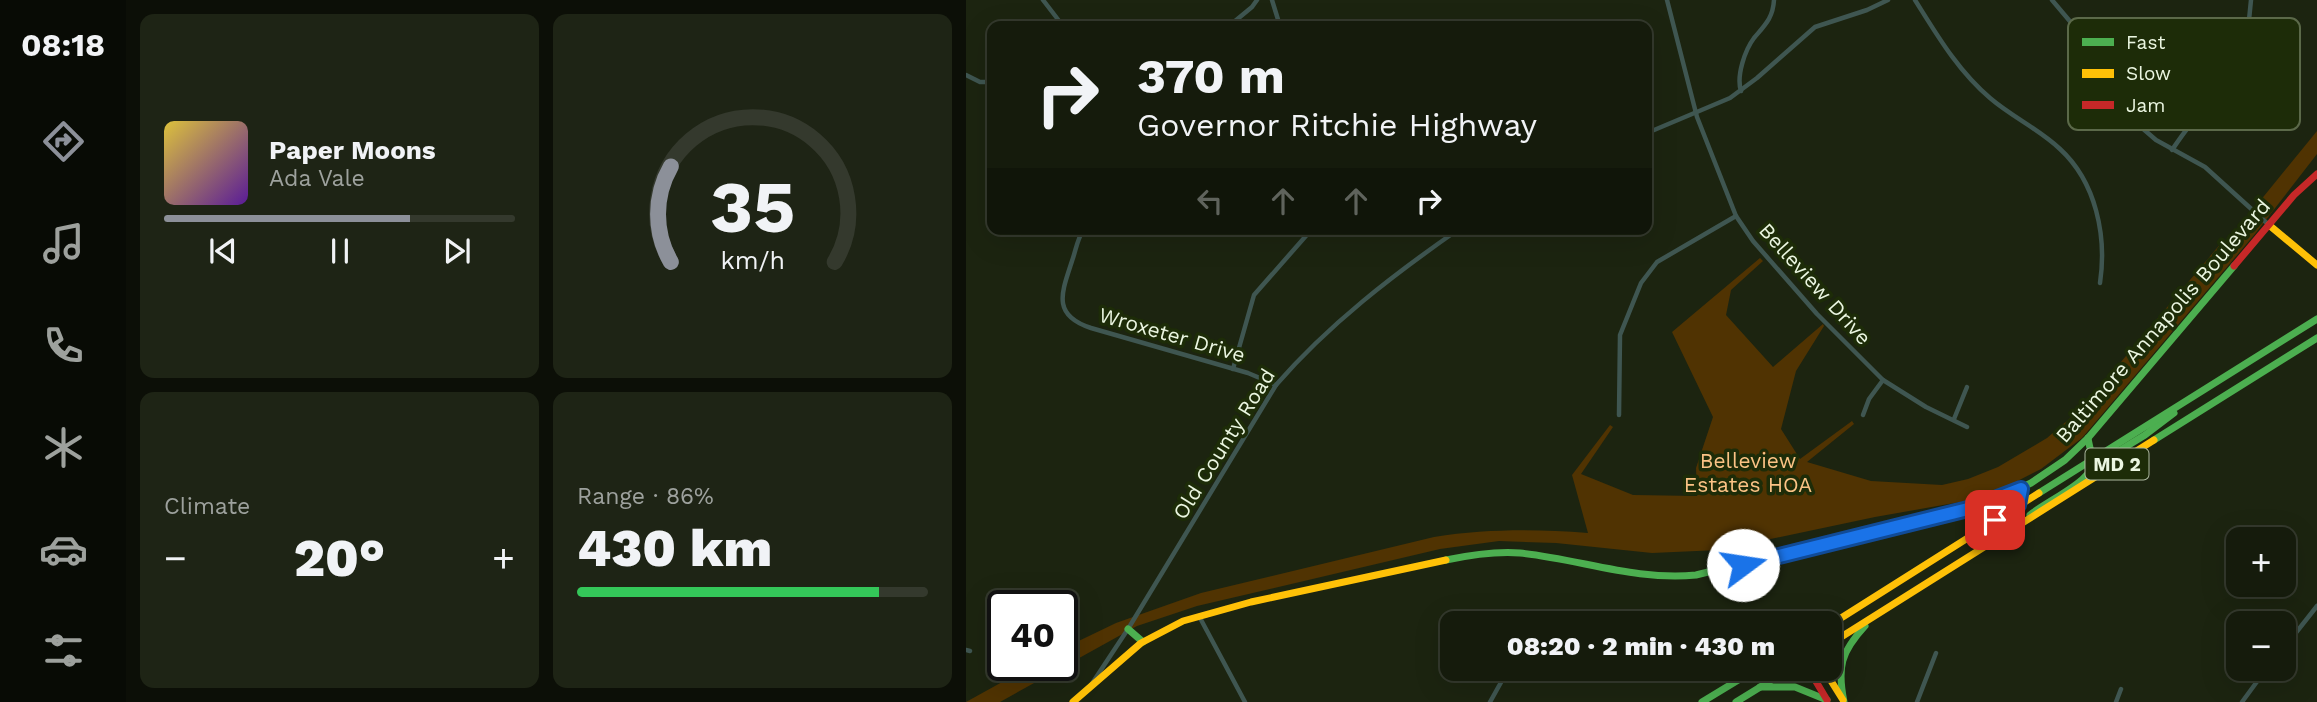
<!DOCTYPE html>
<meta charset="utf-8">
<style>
:root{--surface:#151b0c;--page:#1e2415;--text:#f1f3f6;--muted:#9da19d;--line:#34392d;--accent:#8c9099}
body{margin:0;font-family:"Work Sans",sans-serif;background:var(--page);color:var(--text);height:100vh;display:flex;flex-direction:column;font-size:26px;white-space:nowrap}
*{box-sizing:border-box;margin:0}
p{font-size:23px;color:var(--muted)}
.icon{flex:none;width:38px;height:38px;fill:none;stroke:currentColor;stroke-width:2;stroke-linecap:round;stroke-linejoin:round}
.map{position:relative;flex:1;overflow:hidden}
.side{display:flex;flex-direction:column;gap:14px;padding:14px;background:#0c0f07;width:840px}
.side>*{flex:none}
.guide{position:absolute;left:21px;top:21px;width:665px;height:214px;border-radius:14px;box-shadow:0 7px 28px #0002,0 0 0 2px var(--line);background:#151b0c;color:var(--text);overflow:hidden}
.fabs{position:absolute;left:1260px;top:527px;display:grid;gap:14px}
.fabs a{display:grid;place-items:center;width:70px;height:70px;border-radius:14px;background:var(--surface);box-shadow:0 7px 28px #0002,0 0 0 2px var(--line);font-size:35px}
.speed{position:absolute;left:21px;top:590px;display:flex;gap:14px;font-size:35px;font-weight:700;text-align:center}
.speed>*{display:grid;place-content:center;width:91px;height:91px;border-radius:50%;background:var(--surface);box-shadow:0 7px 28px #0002,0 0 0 2px var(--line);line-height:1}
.speed .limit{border:4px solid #111;border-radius:10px;background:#fff;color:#111}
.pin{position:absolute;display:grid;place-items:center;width:60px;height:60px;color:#fff;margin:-30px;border-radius:14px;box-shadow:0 4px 10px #0006}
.me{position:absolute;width:77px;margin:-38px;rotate:76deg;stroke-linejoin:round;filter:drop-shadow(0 0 5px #0008)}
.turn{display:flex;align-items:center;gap:24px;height:147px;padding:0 35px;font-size:32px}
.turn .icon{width:91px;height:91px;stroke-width:2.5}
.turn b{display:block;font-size:49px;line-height:60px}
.lanes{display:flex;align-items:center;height:66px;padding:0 35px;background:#0003;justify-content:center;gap:35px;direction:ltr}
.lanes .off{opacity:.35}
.big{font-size:52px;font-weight:800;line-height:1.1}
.side .card{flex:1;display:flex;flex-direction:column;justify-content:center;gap:10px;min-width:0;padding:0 24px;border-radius:14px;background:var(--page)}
.side .dial{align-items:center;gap:0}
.dial svg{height:182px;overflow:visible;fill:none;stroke:var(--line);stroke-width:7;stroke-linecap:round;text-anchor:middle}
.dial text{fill:var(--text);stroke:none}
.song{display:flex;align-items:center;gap:21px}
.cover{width:84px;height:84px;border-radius:10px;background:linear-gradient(135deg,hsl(50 70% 55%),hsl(270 70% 35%))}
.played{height:7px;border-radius:4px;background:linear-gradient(90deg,var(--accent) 70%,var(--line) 70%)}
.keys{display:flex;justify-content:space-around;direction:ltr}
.heat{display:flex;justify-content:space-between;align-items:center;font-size:38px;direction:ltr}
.charge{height:10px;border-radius:5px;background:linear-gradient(90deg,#34c759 86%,var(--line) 0)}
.side .tiles{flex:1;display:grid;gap:14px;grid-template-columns:repeat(2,1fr)}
.trip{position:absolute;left:474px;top:611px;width:402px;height:70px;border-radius:14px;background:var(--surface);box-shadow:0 7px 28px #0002,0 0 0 2px var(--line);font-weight:800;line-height:70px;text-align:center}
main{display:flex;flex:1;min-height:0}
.menu{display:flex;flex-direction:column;width:126px;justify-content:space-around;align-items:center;background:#080b05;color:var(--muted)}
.menu .icon{width:49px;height:49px}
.menu .active{color:var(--accent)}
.menu b{font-size:32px;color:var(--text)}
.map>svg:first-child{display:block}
.green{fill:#503302}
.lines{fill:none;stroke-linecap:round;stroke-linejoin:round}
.street{stroke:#3f5651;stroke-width:4.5}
.fast{stroke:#4caf50;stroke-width:7}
.slow{stroke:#ffc107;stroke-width:7}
.jam{stroke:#c62828;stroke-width:7}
.route-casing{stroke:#114b97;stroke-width:18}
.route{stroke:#1a73e8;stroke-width:12}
.labels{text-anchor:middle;stroke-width:7;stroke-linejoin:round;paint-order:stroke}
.shield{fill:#1d2c08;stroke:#adb9a0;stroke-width:2}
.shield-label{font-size:19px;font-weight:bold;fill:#ebf6e1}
.street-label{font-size:21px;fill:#ebf6e1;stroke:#1d2c08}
.park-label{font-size:21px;fill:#fbc385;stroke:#1d2c08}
.key{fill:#1d2c08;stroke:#5b6949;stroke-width:2}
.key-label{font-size:19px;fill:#ebf6e1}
</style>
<main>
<nav class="menu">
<b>08:18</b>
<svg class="icon active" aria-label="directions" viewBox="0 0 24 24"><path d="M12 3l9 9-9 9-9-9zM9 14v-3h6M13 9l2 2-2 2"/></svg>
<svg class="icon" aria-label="music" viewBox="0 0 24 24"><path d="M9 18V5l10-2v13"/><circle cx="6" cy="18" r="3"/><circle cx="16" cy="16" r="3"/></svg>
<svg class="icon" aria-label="phone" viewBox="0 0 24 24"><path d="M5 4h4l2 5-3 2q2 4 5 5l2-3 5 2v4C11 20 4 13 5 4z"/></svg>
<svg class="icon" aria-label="climate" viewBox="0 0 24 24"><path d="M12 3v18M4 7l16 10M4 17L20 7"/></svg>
<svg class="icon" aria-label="car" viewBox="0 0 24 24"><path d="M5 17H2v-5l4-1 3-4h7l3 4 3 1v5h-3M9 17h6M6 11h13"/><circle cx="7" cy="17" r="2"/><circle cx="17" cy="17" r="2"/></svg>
<svg class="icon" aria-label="filters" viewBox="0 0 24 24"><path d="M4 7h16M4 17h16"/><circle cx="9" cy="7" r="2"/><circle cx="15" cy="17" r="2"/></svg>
</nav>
<section class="side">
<div class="tiles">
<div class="card">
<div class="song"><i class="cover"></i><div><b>Paper Moons</b><p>Ada Vale</p></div></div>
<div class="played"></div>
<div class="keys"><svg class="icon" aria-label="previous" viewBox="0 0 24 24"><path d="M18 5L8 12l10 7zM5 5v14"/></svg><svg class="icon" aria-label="pause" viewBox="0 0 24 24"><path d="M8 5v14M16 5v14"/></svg><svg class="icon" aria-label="next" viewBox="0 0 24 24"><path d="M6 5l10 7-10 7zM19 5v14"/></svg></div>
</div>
<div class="card dial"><svg viewBox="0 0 100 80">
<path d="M14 69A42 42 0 1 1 86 69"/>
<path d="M14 69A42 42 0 0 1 14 27" stroke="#8c9099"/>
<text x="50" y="56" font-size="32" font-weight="700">35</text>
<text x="50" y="72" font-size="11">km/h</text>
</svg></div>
<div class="card"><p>Climate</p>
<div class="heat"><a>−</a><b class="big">20°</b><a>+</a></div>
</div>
<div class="card"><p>Range · 86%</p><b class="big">430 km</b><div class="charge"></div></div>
</div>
</section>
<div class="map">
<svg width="1351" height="702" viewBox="0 0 1351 702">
<rect width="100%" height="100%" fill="#1c2410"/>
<!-- green -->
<path class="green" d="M1351 131V154L1289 234 1116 438 1075 469 1032 491 1011 499 909 517 753 550 686 553 590 543 533 541 474 549 231 606 171 626 34 702H0L67 665H96V649L150 623 235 593 468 537C520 529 569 529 622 533L606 475 644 425 647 427 615 474 667 495 731 496 730 468 747 417 706 332 794 258 797 261 765 290 760 315 807 367 857 324 858 326 830 371 815 429 834 459 886 421 888 424 841 462 905 481 976 485 1002 479 1032 467 1081 438 1117 407 1256 242 1259 244Z"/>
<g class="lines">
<!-- street -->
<g class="street">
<polyline points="77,0 97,26"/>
<polyline points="306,0 314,26"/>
<polyline points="701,0 731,117 770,216 787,241 851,314 917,380 960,407 1001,427"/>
<path d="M949 0C971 35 992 71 1024 98 1046 117 1073 129 1094 149 1130 182 1141 236 1134 283"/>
<polyline points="1086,0 1124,45 1145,92 1161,115 1190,140 1239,167 1303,225"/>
<polyline points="263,26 286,7 291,0"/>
<polyline points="1275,56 1282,30 1285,0"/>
<polyline points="0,75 14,82 26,82"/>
<path d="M775 91C770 76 779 50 788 38 799 25 807 18 808 0"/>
<polyline points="681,133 764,98 791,78 849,27 901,10 922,0"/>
<path d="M1206 150C1222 127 1236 102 1267 103"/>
<path d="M118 229C111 239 110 250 106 261 96 292 85 315 125 328L282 373 310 385"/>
<polyline points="194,229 199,229"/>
<polyline points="267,369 288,295 346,229"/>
<polyline points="653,415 654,335 675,283 691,262 770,216"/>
<polyline points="897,415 903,399 917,380"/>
<polyline points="988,419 1001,387"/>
<polyline points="233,616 279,702"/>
<polyline points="1318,648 1351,606"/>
<polyline points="0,650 4,651"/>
<path d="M125 685 162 629 310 385C363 324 427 275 493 229"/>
<polyline points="524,702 543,668"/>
<polyline points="951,702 970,653"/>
<polyline points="1150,702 1155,689"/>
<polyline points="1276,702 1301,668"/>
</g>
<!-- fast -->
<g class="fast">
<polyline points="1188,440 1351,338"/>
<polyline points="1143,469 1143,457 1179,435 1208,413"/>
<polyline points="1073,493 1351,319"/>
<path d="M1064 515C1078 503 1122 483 1126 466 1128 458 1123 447 1122 438"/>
<path d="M480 560C504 555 530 551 554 553 614 559 670 581 730 575L1024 503 1065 483 1099 460 1122 438 1268 266"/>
<polyline points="162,629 177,642"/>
<polyline points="794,687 829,687 861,700"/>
<polyline points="736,702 792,668"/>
<polyline points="770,702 825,668"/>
<path d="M878 702C871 667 875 652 899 626"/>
</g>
<!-- slow -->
<g class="slow">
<polyline points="1303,225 1351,265"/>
<polyline points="864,625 1073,493"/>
<polyline points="864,644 1188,440"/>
<polyline points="857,668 877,700"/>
<polyline points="107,702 175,643 217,621 285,602 480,560"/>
</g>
<!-- jam -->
<g class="jam">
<polyline points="1268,266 1328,195 1351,174"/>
<polyline points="1052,505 1055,489"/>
<polyline points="842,668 861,700"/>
</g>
</g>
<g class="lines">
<!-- route casing -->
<g class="route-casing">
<polyline id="route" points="777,565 1006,508 1055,489 1052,505 1029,520"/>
</g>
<!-- route -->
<use href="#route" class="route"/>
</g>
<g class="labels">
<!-- shield labels -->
<rect class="shield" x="1119.5" y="448.5" width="63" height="31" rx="5"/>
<g class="shield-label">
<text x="1151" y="471">MD 2</text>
</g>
<!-- street labels -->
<g class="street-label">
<text transform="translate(849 284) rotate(48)" y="7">Belleview Drive</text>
<text transform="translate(1197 321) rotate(-49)" y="7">Baltimore Annapolis Boulevard</text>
<text transform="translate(206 335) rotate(16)" y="7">Wroxeter Drive</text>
<text transform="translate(258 444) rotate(-58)" y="7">Old County Road</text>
</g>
<!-- park labels -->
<g class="park-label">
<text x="782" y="468">Belleview<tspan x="782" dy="24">Estates HOA</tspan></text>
</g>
</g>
<!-- legend -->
<rect x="1102" y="18" width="232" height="112" rx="10" class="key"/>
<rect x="1116" y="38" width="32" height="8" fill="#4caf50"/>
<rect x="1116" y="69" width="32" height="9" fill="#ffc107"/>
<rect x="1116" y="101" width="32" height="8" fill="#c62828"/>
<g class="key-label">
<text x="1160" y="49">Fast</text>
<text x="1160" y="80">Slow</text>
<text x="1160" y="112">Jam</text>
</g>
</svg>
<div class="fabs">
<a>+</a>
<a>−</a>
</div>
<div class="speed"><div class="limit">40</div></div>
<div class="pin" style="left:1029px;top:520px;background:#d93025"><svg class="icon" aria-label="arrive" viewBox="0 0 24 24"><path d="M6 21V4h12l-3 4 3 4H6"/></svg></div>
<svg class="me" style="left:777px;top:565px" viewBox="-20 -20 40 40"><circle r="19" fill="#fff"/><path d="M0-13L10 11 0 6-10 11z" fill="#1a73e8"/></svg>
<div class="trip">08:20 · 2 min · 430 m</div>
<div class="guide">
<div class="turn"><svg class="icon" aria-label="right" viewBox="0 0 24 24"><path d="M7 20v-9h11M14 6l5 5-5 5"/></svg><div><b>370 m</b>Governor Ritchie Highway</div></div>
<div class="lanes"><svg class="icon off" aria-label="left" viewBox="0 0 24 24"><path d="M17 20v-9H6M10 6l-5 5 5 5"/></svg><svg class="icon off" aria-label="ahead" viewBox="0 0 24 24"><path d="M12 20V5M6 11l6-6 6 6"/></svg><svg class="icon off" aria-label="ahead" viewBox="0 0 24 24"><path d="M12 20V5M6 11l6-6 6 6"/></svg><svg class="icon" aria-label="right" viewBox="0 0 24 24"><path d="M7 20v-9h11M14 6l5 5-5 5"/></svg></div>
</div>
</div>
</main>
